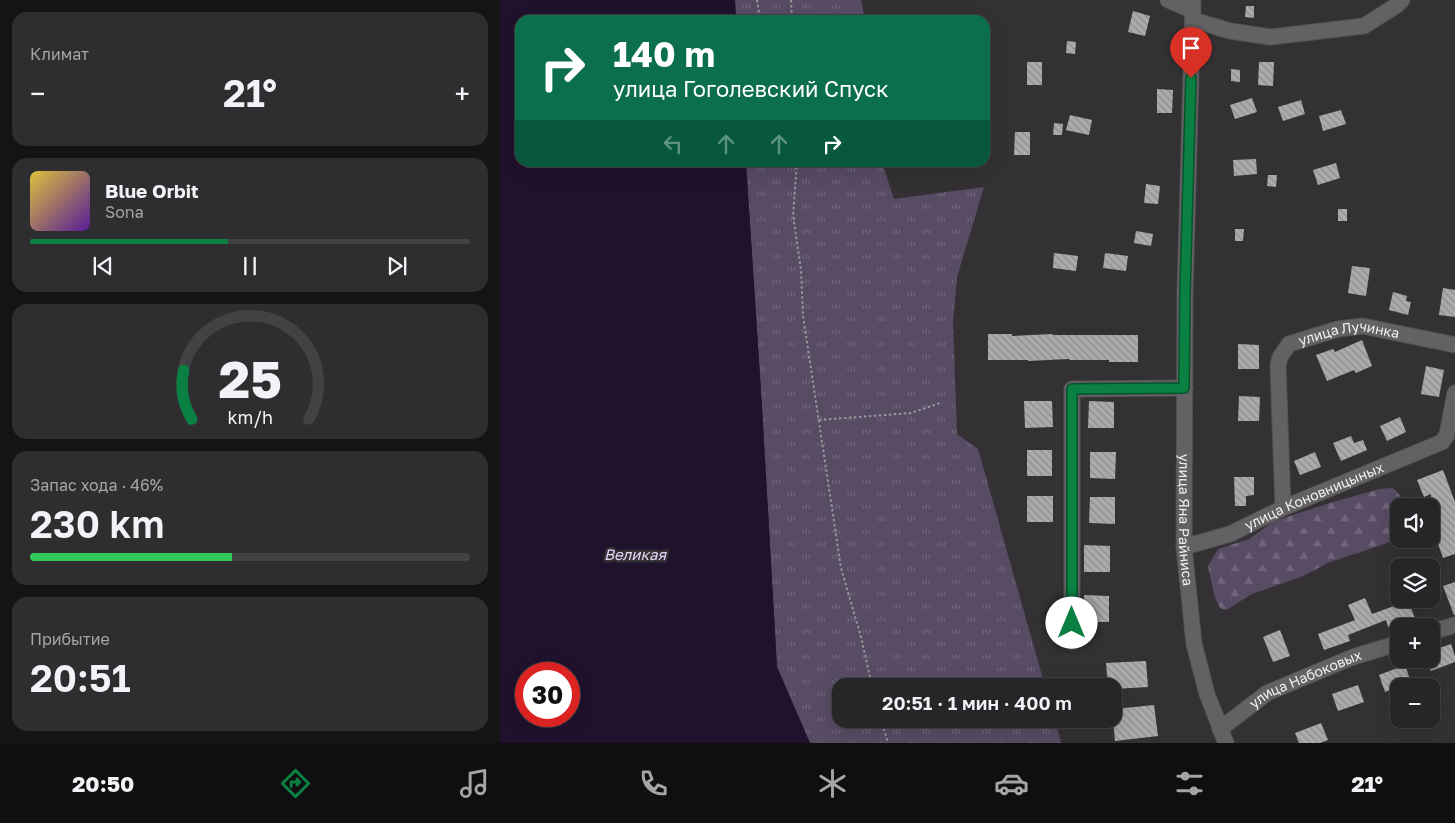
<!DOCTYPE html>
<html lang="ru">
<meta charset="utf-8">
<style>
:root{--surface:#262527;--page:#2e2d2f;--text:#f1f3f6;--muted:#a4a5a7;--line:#424244;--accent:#0b8043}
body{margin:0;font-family:"Golos Text",sans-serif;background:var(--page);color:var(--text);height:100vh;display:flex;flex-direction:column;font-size:19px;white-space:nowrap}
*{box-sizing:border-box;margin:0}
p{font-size:16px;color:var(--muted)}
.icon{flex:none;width:28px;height:28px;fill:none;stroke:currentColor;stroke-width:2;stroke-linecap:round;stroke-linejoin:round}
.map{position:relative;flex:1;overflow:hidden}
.side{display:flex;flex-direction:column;gap:12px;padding:12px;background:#151415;width:500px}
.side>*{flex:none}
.banner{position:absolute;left:15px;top:15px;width:475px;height:152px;border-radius:15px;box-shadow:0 5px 20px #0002,0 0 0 1px var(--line);background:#0b6e4f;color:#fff;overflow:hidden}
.tools{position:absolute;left:890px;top:498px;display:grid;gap:10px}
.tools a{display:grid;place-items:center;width:50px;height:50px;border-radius:10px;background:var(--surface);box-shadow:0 5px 20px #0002,0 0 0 1px var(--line);font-size:25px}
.speed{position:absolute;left:15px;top:662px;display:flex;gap:10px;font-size:25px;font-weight:700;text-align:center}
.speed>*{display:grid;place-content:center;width:65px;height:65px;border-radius:50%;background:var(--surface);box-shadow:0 5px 20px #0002,0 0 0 1px var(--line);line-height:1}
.speed .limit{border:8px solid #d22;background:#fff;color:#111}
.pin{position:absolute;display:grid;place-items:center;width:42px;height:42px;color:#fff;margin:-51px -21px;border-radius:50% 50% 50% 0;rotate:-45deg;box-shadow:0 0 5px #0007}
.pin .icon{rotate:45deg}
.me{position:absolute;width:55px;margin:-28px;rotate:0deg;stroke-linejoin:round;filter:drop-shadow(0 0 4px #0008)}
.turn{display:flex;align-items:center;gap:18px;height:105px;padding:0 15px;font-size:22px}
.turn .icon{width:65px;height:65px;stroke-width:2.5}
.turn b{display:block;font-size:35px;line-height:42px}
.lanes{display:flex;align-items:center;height:48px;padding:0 15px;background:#0003;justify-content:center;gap:25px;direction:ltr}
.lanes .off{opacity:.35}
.big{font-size:38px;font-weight:600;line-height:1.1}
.side .widget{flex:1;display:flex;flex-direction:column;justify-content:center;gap:8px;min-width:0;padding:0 18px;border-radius:15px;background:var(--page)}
.side .dial{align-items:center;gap:0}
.dial svg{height:130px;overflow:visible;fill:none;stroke:var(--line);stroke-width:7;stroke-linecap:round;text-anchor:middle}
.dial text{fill:var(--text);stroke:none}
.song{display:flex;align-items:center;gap:15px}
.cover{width:60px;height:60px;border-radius:8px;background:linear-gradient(135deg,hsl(50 70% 55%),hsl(270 70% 35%))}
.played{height:5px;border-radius:2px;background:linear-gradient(90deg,var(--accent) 45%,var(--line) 45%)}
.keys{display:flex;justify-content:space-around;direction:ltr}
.heat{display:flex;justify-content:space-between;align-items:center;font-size:28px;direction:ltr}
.charge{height:8px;border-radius:4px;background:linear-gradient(90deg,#34c759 46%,var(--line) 0)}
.trip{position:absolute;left:332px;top:678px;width:290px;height:50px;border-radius:15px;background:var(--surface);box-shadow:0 5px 20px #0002,0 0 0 1px var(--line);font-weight:600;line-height:50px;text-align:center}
.tabs{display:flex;height:80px;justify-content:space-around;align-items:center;background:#0f0f10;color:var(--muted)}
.tabs .icon{width:35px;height:35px}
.tabs .on{color:var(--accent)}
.tabs b{font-size:22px;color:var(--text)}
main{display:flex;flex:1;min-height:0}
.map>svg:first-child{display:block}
.grass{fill:url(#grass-tufts)}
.forest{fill:url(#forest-firs)}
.water{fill:#20112c;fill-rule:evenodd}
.building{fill:url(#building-back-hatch)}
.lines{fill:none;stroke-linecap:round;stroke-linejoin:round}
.minor-casing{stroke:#525153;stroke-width:17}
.path{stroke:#989699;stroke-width:2;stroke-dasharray:2.5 2.5;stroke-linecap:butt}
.minor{stroke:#636164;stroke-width:15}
.route-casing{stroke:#07532c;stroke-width:12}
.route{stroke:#0b8043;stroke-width:9}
.labels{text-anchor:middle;stroke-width:5;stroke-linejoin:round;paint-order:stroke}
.street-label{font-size:14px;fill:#f0eff1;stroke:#333134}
.water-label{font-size:15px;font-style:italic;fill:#e7d6f9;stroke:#333134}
</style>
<main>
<section class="side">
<div class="widget"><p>Климат</p>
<div class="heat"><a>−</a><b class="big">21°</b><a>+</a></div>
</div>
<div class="widget">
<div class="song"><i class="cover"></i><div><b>Blue Orbit</b><p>Sona</p></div></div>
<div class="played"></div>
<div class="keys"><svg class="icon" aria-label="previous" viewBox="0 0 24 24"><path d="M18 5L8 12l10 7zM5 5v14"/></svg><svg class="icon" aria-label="pause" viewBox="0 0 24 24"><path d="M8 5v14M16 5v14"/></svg><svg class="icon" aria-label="next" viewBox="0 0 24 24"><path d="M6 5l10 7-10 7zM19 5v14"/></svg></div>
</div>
<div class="widget dial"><svg viewBox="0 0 100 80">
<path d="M14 69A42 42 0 1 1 86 69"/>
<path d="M14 69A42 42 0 0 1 9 39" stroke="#0b8043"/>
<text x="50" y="56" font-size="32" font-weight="700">25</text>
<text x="50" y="72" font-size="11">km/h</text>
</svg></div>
<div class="widget"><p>Запас хода · 46%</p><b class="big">230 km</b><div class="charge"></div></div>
<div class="widget"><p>Прибытие</p><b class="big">20:51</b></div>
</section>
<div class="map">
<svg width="955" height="743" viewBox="0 0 955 743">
<defs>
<pattern id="grass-tufts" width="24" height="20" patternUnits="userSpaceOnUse" patternTransform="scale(1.25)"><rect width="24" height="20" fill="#584b64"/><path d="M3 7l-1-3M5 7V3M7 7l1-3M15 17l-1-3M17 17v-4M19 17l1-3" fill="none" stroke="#70657b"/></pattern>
<pattern id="forest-firs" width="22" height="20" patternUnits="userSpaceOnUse" patternTransform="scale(1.25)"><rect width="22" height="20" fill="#584b64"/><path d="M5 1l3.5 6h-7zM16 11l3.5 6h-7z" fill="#70657b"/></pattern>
<pattern id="building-back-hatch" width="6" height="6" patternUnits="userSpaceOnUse" patternTransform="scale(1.25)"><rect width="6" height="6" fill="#abaaad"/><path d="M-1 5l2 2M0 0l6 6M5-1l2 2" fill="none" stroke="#8d8d8f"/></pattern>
</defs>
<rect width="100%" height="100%" fill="#333134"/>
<!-- grass -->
<g class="grass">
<polygon points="235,0 361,0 365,20 236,20"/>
<polygon points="246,163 382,163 394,199 484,187 457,277 453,322 457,434 478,449 545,686 341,686 341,719 555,719 561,743 310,743 277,667 262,406"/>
</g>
<!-- forest -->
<path class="forest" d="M892 488C899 492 902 498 903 506H899L898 539 870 549 830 562 803 576 752 594 726 610 720 608 715 598 708 566 718 549 749 539 774 521 833 502 880 489Z"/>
<!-- water -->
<path class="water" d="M0 0H235L236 20H20V162L246 163 262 406 277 667 310 743H0ZM26 674H69V716H26Z"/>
<!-- building -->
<g class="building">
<polygon points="746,6 754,6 754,18 745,17"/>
<polygon points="633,11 650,16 645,36 628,32"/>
<polygon points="567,41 576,42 575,54 566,53"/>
<rect x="527" y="62" width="15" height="23"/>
<polygon points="759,62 774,62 773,86 758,85"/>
<polygon points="731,69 740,70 740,82 731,81"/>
<polygon points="657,89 673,90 672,113 657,113"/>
<polygon points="752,98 757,112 735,119 730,105"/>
<polygon points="801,100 805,114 783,121 778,107"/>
<polygon points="841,110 846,124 823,131 819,116"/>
<polygon points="570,115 592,120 589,135 566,130"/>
<polygon points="554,123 563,124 562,135 553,135"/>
<polygon points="515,132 530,132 530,155 514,155"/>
<polygon points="756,159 757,174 734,176 733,160"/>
<polygon points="836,163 840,178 818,185 813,170"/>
<polygon points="768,175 777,175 776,187 767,186"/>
<polygon points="646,184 660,186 658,204 644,203"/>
<rect x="838" y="209" width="9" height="12"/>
<polygon points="735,229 744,229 743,241 735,241"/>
<polygon points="636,231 653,234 651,246 634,243"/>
<polygon points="554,253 578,256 576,271 553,268"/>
<polygon points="605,253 628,256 626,271 603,268"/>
<polygon points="852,266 870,268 866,296 848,293"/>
<polygon points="943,288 955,290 955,317 939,315"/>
<polygon points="893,292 907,296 906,301 911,302 908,315 889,310"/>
<polygon points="488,334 512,334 512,336 553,334 553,335 638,335 638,362 609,362 609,360 569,360 569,359 528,361 528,360 488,360"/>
<polygon points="862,340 872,366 856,373 854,370 827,381 816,355 833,349 835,352"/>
<polygon points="738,344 759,345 759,369 738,369"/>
<polygon points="926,366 944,370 939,397 921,394"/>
<polygon points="739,396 760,397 759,421 738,421"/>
<polygon points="524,401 552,401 553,427 525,428"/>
<polygon points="589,401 614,402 614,428 588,428"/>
<polygon points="900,417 906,432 887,441 880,426"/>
<polygon points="851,436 854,443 863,440 867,450 841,461 833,443"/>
<rect x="527" y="450" width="25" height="26"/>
<polygon points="590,452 616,452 615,479 590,478"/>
<polygon points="815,452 821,467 800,475 794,461"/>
<polygon points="943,470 955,502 955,554 943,558 937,541 939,540 931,518 931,494 924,497 917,480"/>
<polygon points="734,477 754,477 754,495 746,496 746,506 735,506"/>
<rect x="527" y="496" width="26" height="26"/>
<polygon points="590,497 615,497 615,524 589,523"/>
<polygon points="584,545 610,546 610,572 584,572"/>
<polygon points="955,582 955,615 954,615 943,586"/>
<polygon points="584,595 609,596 609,622 583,622"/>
<polygon points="865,598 872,614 908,601 915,618 888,627 886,620 848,635 850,641 824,650 818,634 855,620 848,605"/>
<polygon points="780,630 790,656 773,662 763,637"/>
<polygon points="951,644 955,656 955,662 931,671 926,659 931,659 931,651"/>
<polygon points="646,661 648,687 614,689 614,686 608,686 606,663"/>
<polygon points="905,665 911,682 885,692 879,675"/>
<polygon points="858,685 864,702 838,711 832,694"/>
<polygon points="654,705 658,736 615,741 613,719 614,719 614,709"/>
<polygon points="821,723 828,740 820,743 799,743 795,733"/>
</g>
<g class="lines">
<!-- minor casing -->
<g class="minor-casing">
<g id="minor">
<polyline points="668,0 693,11"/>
<path id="s1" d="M693 0 685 292 684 547 694 644 707 694 726 743"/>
<polyline points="693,20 730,31 770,37 864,26 897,5 902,0"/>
<path id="s2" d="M783 508 778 366 780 357 789 344 838 329 863 326 955 345"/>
<path id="s3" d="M684 547 730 534 783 508 942 442 947 435 955 393"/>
<polyline points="931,632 955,625"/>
<polyline points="572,642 572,389 685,388"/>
<path id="s4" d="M720 729 767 693 853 657 899 643"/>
</g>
</g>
<!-- path -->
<g class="path">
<polyline points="257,0 259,13 264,20"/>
<polyline points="291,0 292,20"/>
<polyline points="297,162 293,215 301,270 303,316 341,568 361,637 372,686"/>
<polyline points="319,420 411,413 440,403"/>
<polyline points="381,719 388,743"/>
</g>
<!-- minor -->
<use href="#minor" class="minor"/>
</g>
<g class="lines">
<!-- route casing -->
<g class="route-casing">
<polyline id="route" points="572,623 572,389 684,388 685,292 691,78"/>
</g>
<!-- route -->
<use href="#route" class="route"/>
</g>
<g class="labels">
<!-- street labels -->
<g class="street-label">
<text dy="5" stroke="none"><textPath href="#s2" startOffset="229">улица Лучинка</textPath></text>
<text dy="5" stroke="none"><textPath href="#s3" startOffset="140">улица Коновницыных</textPath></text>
<text dy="5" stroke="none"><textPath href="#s1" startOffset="520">улица Яна Райниса</textPath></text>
<text dy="5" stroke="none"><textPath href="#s4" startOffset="100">улица Набоковых</textPath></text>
</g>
<!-- water labels -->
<g class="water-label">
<text x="135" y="560">Великая</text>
</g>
</g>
</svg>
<div class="tools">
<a><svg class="icon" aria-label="sound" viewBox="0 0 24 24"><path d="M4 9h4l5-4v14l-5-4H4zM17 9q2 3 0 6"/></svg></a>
<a><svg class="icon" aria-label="layers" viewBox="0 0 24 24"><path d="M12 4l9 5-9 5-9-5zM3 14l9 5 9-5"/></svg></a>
<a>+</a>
<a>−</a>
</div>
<div class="speed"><div class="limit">30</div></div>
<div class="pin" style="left:691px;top:78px;background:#d93025"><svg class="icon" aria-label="arrive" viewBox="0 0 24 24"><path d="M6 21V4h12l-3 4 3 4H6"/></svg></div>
<svg class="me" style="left:572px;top:623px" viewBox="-20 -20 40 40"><circle r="19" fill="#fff"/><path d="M0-13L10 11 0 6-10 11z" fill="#0b8043"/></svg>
<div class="trip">20:51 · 1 мин · 400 m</div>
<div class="banner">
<div class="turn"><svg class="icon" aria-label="right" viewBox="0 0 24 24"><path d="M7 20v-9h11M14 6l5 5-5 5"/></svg><div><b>140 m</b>улица Гоголевский Спуск</div></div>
<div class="lanes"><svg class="icon off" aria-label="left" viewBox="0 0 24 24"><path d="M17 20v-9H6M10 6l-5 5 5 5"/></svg><svg class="icon off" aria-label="ahead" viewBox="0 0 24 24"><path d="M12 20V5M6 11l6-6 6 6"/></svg><svg class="icon off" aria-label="ahead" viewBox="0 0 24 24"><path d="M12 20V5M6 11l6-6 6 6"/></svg><svg class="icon" aria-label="right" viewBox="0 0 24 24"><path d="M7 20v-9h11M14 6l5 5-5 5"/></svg></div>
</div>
</div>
</main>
<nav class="tabs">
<b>20:50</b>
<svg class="icon on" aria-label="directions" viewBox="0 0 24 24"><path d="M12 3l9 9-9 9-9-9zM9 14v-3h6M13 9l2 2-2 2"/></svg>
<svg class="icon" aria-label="music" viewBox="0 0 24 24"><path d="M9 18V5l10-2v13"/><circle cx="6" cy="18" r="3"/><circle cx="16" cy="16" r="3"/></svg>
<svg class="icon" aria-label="phone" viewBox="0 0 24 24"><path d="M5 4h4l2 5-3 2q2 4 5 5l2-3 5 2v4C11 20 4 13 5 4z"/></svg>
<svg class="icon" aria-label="climate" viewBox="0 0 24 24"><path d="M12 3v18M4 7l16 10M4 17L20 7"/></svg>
<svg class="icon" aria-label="car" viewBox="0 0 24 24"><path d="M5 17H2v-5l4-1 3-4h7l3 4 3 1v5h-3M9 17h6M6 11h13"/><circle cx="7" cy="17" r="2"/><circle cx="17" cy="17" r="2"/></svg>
<svg class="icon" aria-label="filters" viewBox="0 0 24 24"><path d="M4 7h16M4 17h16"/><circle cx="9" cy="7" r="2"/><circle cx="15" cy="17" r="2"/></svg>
<b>21°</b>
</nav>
